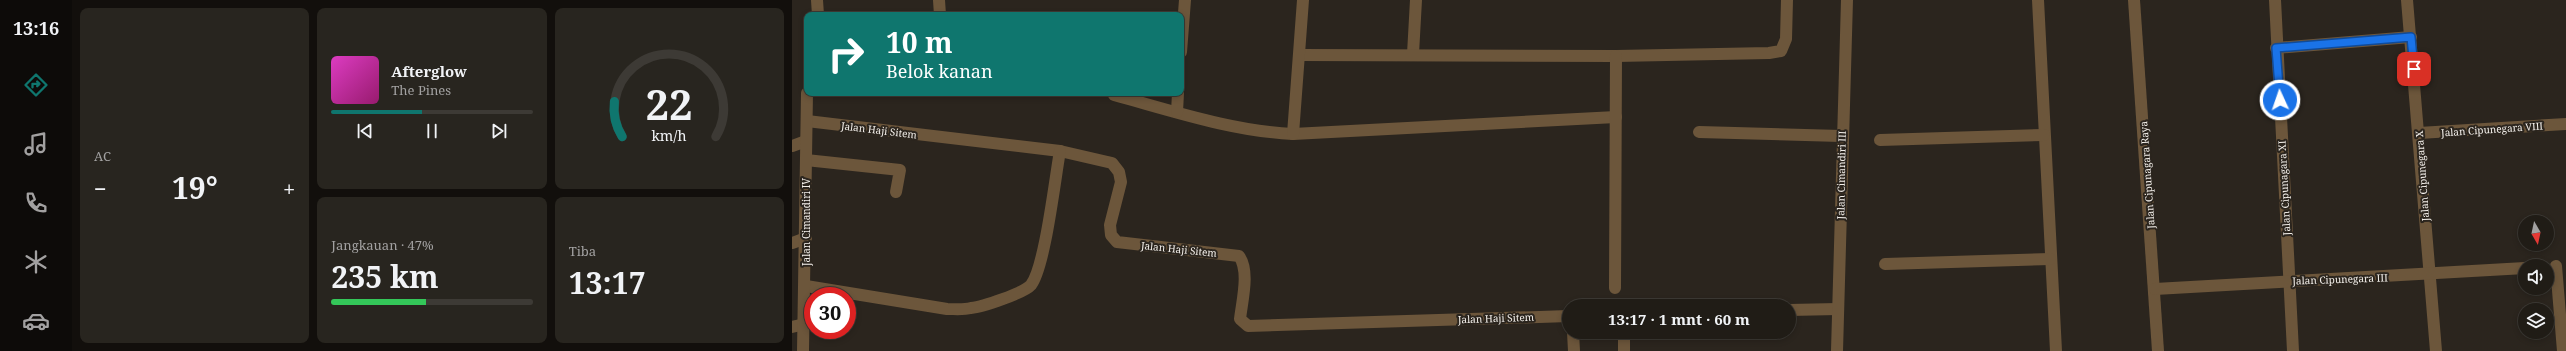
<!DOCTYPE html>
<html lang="id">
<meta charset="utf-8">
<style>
:root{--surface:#201c16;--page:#28251f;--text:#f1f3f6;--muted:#a2a1a1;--line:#3d3a35;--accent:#0f766e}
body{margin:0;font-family:"Noto Serif",serif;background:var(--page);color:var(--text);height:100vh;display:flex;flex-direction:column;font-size:15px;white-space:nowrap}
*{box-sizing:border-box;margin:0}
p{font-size:13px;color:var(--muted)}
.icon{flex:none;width:22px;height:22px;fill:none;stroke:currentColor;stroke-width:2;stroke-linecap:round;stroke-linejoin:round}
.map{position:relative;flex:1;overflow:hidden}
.details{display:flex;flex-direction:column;gap:8px;padding:8px;background:#120f0c;width:720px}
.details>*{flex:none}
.banner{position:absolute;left:12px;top:12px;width:380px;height:84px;border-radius:8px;box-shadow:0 2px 6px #0003,0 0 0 1px var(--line);background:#0f766e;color:#fff;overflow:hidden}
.needle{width:26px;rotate:171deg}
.controls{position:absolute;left:1726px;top:215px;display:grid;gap:8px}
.controls a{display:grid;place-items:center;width:36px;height:36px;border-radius:50%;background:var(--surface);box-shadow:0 2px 6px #0003,0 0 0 1px var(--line);font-size:20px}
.speed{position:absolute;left:12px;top:287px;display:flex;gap:8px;font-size:20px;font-weight:700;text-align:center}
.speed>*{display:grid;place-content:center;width:52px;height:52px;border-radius:50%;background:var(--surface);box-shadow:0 2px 6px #0003,0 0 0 1px var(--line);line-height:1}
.speed .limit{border:6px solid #d22;background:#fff;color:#111}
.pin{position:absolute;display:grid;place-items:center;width:34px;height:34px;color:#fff;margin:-17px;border-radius:8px;box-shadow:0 2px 6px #0006}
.me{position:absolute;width:44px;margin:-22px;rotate:357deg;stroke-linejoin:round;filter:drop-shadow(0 0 3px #0008)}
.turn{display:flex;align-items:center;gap:14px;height:84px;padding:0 16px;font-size:18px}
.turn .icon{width:52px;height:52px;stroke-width:2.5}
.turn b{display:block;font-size:28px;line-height:34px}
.big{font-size:30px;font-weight:700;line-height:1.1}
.details .tile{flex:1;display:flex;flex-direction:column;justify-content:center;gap:6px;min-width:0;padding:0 14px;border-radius:8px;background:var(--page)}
.details .dial{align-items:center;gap:0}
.dial svg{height:104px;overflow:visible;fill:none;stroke:var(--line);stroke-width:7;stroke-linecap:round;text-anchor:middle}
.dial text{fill:var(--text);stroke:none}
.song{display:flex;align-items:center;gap:12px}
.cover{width:48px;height:48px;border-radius:6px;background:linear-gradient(135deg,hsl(310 70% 55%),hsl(320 70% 35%))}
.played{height:4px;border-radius:2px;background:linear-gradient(90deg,var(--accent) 45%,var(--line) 45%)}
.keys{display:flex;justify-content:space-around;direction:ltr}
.heat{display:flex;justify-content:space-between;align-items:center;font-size:22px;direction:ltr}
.charge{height:6px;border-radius:3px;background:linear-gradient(90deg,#34c759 47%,var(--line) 0)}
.details .tiles{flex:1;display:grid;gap:8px;grid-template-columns:repeat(3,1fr)}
.tile:first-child{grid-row:span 2}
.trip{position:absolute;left:770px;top:299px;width:234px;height:40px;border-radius:20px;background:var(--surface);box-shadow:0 2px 6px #0003,0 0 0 1px var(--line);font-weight:700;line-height:40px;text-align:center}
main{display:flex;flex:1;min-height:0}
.tab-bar{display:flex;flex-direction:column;width:72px;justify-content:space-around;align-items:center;background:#0d0b09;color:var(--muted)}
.tab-bar .icon{width:28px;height:28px}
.tab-bar .on{color:var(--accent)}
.tab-bar b{font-size:18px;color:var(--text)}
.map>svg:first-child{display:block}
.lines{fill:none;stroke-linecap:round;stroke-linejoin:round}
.minor{stroke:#6c563b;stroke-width:12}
.route-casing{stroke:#114b97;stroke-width:10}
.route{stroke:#1a73e8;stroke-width:7}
.labels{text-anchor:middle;stroke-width:4;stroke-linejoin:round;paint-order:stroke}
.street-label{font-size:10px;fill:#f4f0eb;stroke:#2b251e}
</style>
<main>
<nav class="tab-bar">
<b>13:16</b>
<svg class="icon on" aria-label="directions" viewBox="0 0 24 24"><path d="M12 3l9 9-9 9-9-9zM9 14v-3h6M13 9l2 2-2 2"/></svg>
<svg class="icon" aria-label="music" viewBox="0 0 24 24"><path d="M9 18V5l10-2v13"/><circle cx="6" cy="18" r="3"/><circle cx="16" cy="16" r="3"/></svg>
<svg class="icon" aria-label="phone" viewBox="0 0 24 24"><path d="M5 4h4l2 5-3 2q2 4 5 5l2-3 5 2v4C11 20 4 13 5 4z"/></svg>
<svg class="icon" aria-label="climate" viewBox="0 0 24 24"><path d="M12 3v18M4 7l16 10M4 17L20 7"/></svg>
<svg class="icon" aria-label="car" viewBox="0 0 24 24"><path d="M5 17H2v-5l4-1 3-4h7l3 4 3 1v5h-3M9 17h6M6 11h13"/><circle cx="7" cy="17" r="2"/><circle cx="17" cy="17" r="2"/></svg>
</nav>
<section class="details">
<div class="tiles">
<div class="tile"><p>AC</p>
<div class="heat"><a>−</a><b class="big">19°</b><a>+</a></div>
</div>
<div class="tile">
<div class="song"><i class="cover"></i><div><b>Afterglow</b><p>The Pines</p></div></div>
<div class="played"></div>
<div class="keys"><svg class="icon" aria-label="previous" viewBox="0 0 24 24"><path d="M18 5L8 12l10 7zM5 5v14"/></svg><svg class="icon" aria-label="pause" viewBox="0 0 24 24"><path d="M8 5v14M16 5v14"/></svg><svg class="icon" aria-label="next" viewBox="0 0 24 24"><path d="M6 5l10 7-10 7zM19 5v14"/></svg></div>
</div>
<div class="tile dial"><svg viewBox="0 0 100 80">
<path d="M14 69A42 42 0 1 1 86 69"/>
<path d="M14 69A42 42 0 0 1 8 42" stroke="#0f766e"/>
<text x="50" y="56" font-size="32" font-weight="700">22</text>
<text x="50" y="72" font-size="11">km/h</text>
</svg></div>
<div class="tile"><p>Jangkauan · 47%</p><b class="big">235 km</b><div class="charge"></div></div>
<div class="tile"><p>Tiba</p><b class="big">13:17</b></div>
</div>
</section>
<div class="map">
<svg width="1774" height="351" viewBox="0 0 1774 351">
<rect width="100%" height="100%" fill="#2b251e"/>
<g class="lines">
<!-- minor -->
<g class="minor">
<polyline points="25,0 26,15"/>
<polyline points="147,0 148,15"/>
<polyline points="1246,0 1264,351"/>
<polyline points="1342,0 1366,351"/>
<polyline points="1483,0 1501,351"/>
<polyline points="1615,0 1644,351"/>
<polyline points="1484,48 1619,37"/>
<polyline points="389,52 393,0"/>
<polyline points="621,54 624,0"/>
<polyline points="508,55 824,56 977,53 989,51 994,39 995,0"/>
<path d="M322 95C381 111 440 131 501 134L824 117"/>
<polyline points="385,112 386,93"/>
<path d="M15 121 268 151 320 163 327 172 329 182 318 225 319 235 325 242 447 256C458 271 450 301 448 319L456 326 777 316"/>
<polyline points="907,132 1049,136"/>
<polyline points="1627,133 1774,124"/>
<polyline points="501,134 511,0"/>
<polyline points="1088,140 1252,135"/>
<polyline points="0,146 14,141"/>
<polyline points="14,160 108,170 104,192"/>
<polyline points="0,243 14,238"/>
<polyline points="1093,264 1258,259"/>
<polyline points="1764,266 1771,351"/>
<path d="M14 286 155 309C163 309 171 310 179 308 190 307 232 293 239 285 253 267 263 178 268 151"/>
<polyline points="823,288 824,56"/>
<polyline points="1363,289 1733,268"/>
<polyline points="997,310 1046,309"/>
<polyline points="0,327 13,324"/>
<polyline points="781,332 782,351"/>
<polyline points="11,351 15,93"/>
<polyline points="832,351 832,332"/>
<polyline points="1045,351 1055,0"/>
</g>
</g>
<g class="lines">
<!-- route casing -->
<g class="route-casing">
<polyline id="route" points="1488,100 1484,48 1619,37 1622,69"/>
</g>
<!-- route -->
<use href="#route" class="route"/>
</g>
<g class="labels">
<!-- street labels -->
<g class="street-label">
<text transform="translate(1700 129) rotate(-4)" y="4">Jalan Cipunegara VIII</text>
<text transform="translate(87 130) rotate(7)" y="4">Jalan Haji Sitem</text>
<text transform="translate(1049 175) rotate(-89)" y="4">Jalan Cimandiri III</text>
<text transform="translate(1355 175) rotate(-94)" y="4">Jalan Cipunagara Raya</text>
<text transform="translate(1630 176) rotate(-94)" y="4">Jalan Cipunegara X</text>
<text transform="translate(1492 188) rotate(-93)" y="4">Jalan Cipunagara XI</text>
<text transform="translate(14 222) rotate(-90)" y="4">Jalan Cimandiri IV</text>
<text transform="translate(387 249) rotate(6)" y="4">Jalan Haji Sitem</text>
<text transform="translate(1548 279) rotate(-2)" y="4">Jalan Cipunegara III</text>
<text transform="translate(704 318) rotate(-2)" y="4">Jalan Haji Sitem</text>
</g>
</g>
</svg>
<div class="controls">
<a><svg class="needle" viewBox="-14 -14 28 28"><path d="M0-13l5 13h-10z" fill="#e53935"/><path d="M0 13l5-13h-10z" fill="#a2a1a1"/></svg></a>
<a><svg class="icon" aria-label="sound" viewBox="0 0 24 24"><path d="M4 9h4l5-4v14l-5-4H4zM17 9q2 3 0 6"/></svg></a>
<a><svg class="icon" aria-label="layers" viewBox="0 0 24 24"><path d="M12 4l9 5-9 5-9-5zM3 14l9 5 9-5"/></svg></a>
</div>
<div class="speed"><div class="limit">30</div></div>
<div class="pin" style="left:1622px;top:69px;background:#d93025"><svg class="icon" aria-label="arrive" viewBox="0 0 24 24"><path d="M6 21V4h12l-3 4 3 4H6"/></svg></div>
<svg class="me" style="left:1488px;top:100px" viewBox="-20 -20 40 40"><circle r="17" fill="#1a73e8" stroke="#fff" stroke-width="3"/><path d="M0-11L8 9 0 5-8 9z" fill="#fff"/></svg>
<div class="trip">13:17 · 1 mnt · 60 m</div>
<div class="banner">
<div class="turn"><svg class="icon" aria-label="right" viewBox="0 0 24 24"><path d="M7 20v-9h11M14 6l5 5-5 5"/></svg><div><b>10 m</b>Belok kanan</div></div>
</div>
</div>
</main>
